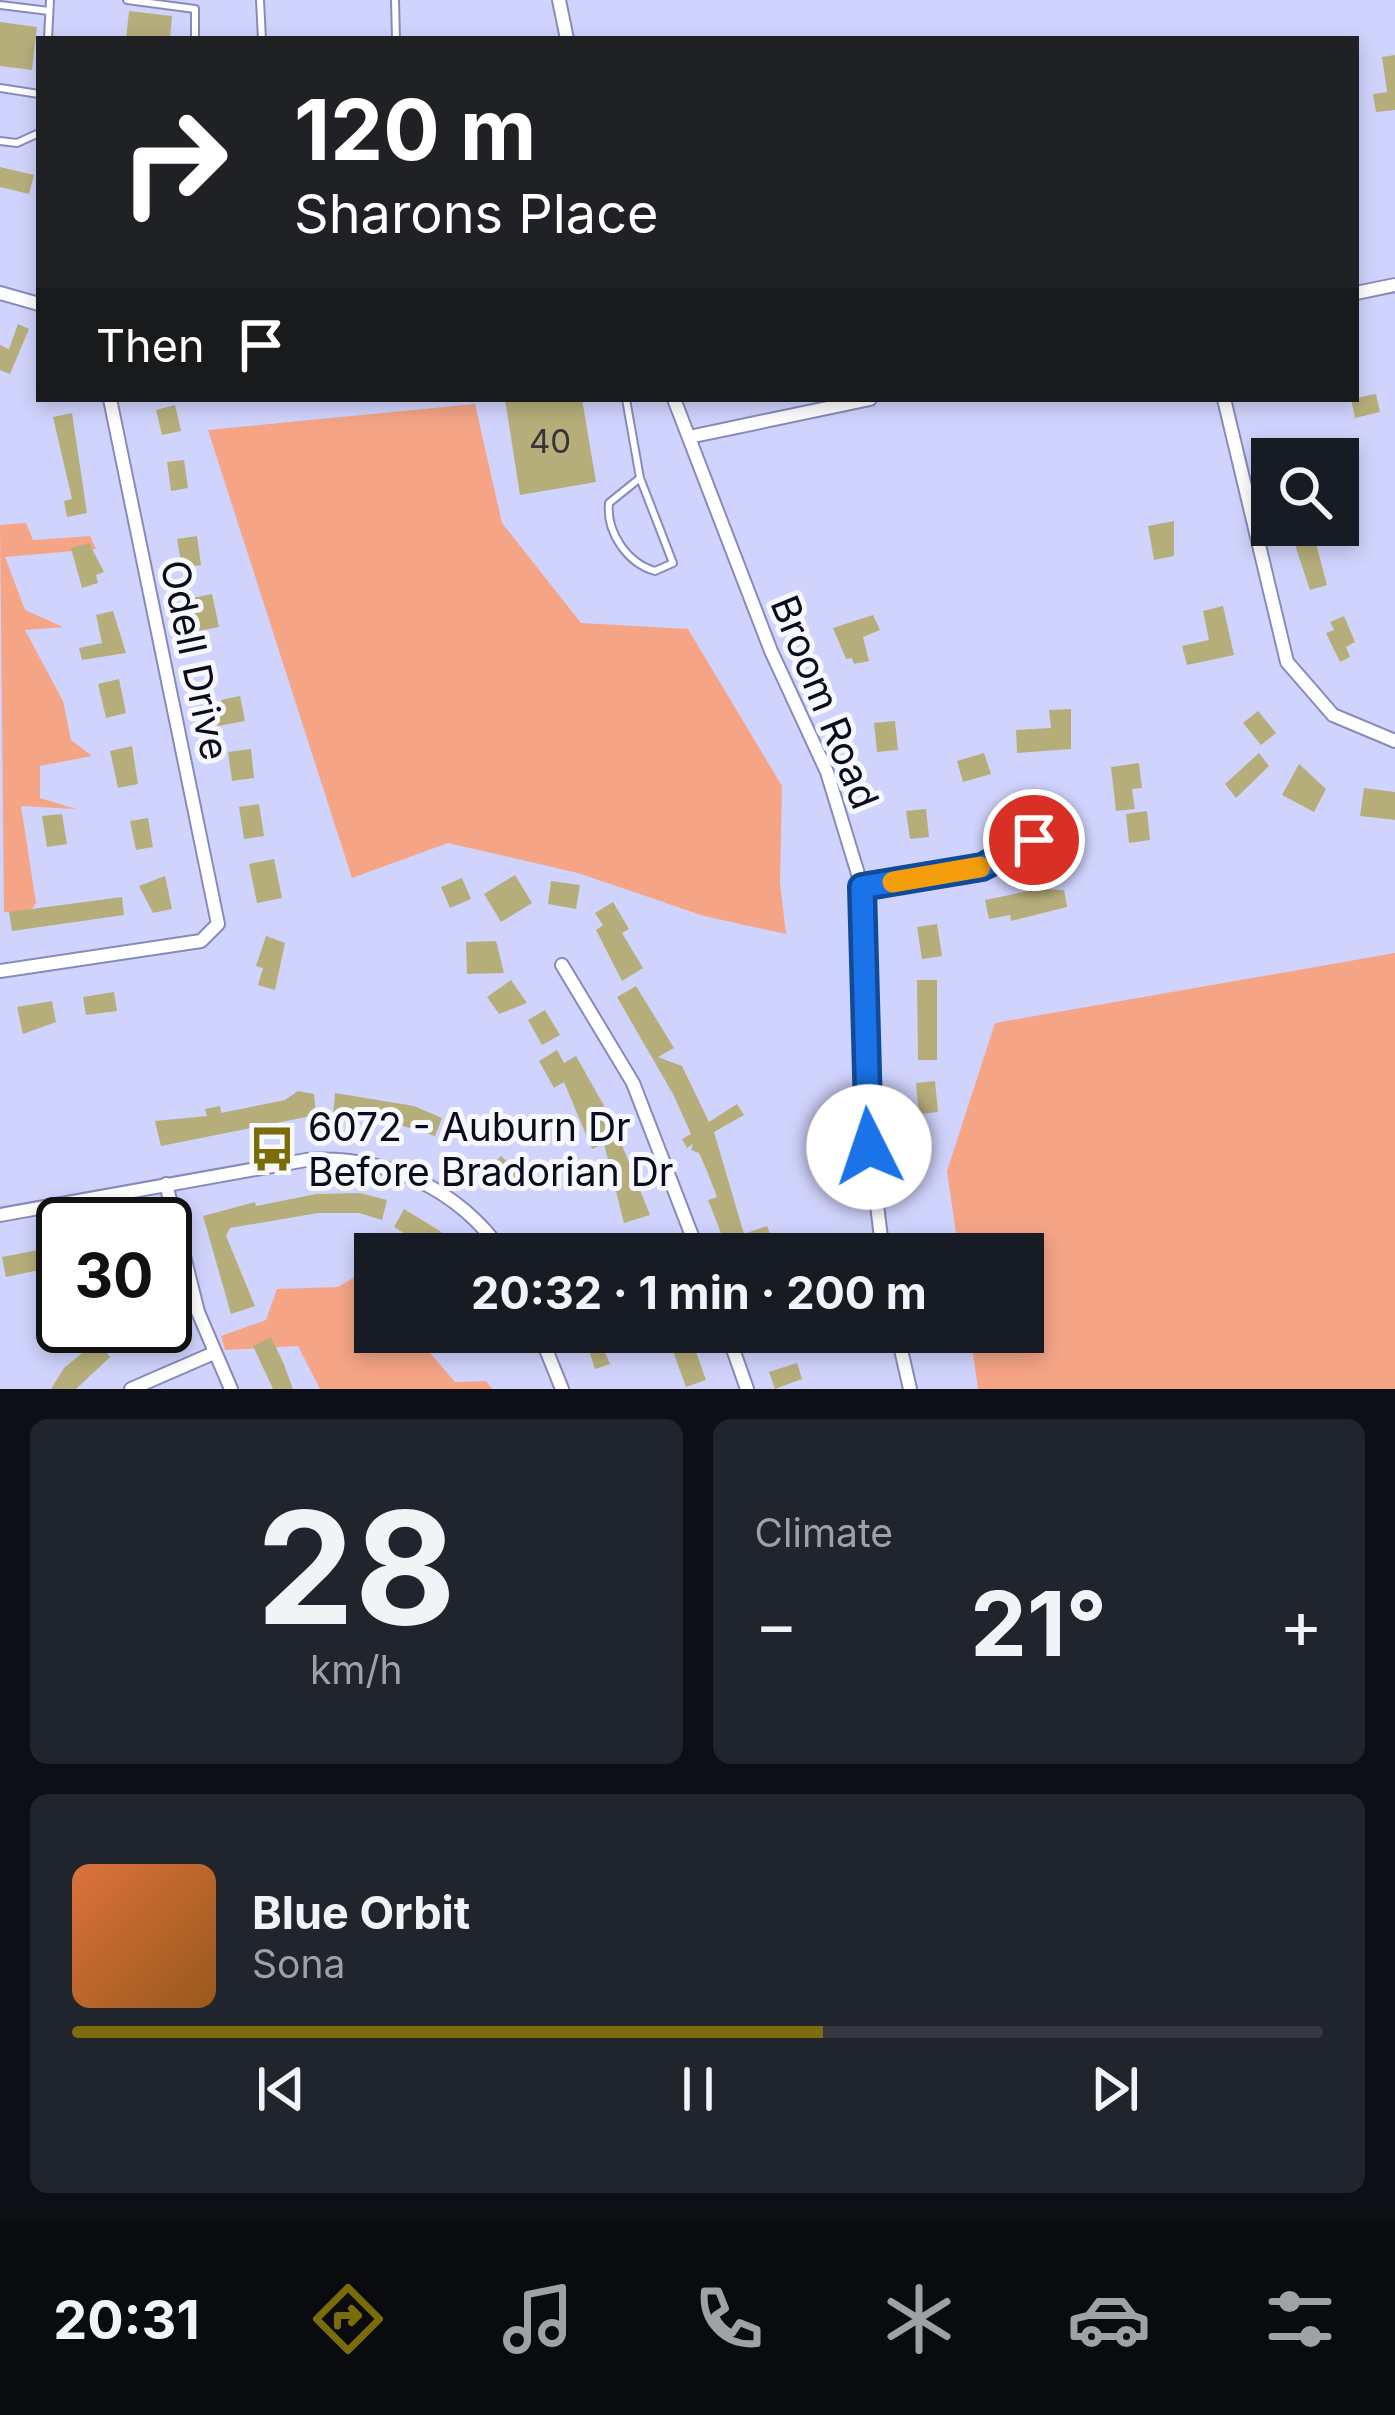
<!DOCTYPE html>
<meta charset="utf-8">
<style>
:root{--surface:#171b24;--page:#20242c;--text:#f1f3f6;--muted:#9ea1a6;--line:#363941;--accent:#7a6d09}
body{margin:0;font-family:Inter,sans-serif;background:var(--page);color:var(--text);height:100vh;display:flex;flex-direction:column;font-size:45px;white-space:nowrap}
*{box-sizing:border-box;margin:0}
p{font-size:39px;color:var(--muted)}
.icon{flex:none;width:66px;height:66px;fill:none;stroke:currentColor;stroke-width:2;stroke-linecap:round;stroke-linejoin:round}
.map{position:relative;height:1389px;overflow:hidden}
.drawer{display:flex;flex-direction:column;gap:30px;padding:30px;background:#0d0f14;flex:1}
.drawer>*{flex:none}
.guide{position:absolute;left:36px;top:36px;width:1323px;height:366px;border-radius:0px;box-shadow:0 6px 18px #0003;background:#202124;color:#fff;overflow:hidden}
.fabs{position:absolute;left:1251px;top:438px;display:grid;gap:24px}
.fabs a{display:grid;place-items:center;width:108px;height:108px;border-radius:0px;background:var(--surface);box-shadow:0 6px 18px #0003;font-size:60px}
.speed{position:absolute;left:36px;top:1197px;display:flex;gap:24px;font-size:60px;font-weight:700;text-align:center}
.speed>*{display:grid;place-content:center;width:156px;height:156px;border-radius:50%;background:var(--surface);box-shadow:0 6px 18px #0003;line-height:1}
.speed .limit{border:6px solid #111;border-radius:18px;background:#fff;color:#111}
.pin{position:absolute;display:grid;place-items:center;width:102px;height:102px;color:#fff;margin:-51px;border:6px solid #fff;border-radius:50%;box-shadow:0 3px 12px #0007}
.me{position:absolute;width:132px;margin:-66px;rotate:356deg;stroke-linejoin:round;filter:drop-shadow(0 0 9px #0008)}
.turn{display:flex;align-items:center;gap:42px;height:252px;padding:0 60px;font-size:54px}
.turn .icon{width:156px;height:156px;stroke-width:2.5}
.turn b{display:block;font-size:84px;line-height:102px}
.then{display:flex;align-items:center;height:114px;padding:0 60px;background:#0003;gap:24px;font-size:45px}
.big{font-size:90px;font-weight:700;line-height:1.1}
.drawer .card{flex:1;display:flex;flex-direction:column;justify-content:center;gap:18px;min-width:0;padding:0 42px;border-radius:18px;background:var(--page)}
.drawer .dial{align-items:center;gap:0}
.dial b{font-size:156px;line-height:1}
.song{display:flex;align-items:center;gap:36px}
.cover{width:144px;height:144px;border-radius:18px;background:linear-gradient(135deg,hsl(20 70% 55%),hsl(30 70% 35%))}
.played{height:12px;border-radius:6px;background:linear-gradient(90deg,var(--accent) 60%,var(--line) 60%)}
.keys{display:flex;justify-content:space-around;direction:ltr}
.heat{display:flex;justify-content:space-between;align-items:center;font-size:66px;direction:ltr}
.drawer .tiles{flex:1;display:grid;gap:30px;grid-template-columns:1fr 1fr}
.card:last-child{grid-column:span 2}
.trip{position:absolute;left:354px;top:1233px;width:690px;height:120px;border-radius:0px;background:var(--surface);box-shadow:0 6px 18px #0003;font-weight:700;line-height:120px;text-align:center}
.tabs{display:flex;height:192px;justify-content:space-around;align-items:center;background:#090b0e;color:var(--muted)}
.tabs .icon{width:84px;height:84px}
.tabs .current{color:var(--accent)}
.tabs b{font-size:54px;color:var(--text)}
.map>svg:first-child{display:block}
.green{fill:#f5a486}
.building{fill:#b6ae7a}
.lines{fill:none;stroke-linecap:round;stroke-linejoin:round}
.service-casing{stroke:#878bbb;stroke-width:10}
.minor-casing{stroke:#878bbb;stroke-width:16}
.service{stroke:#fff;stroke-width:6}
.minor{stroke:#fff;stroke-width:12}
.route-casing{stroke:#114b97;stroke-width:30}
.route{stroke:#1a73e8;stroke-width:21}
.slow{stroke:#f59e0b;stroke-width:21}
.labels{text-anchor:middle;stroke-width:10;stroke-linejoin:round;paint-order:stroke}
.number-label{font-size:33px;fill:#363434}
.street-label{font-size:39px;fill:#0c0c1d;stroke:#f7f8fd}
.poi-label{font-size:39px;fill:#0c0c1d;stroke:#f7f8fd;text-anchor:start}
</style>
<div class="map">
<svg width="1395" height="1389" viewBox="0 0 1395 1389">
<rect width="100%" height="100%" fill="#d0d4fd"/>
<!-- green -->
<g class="green">
<polygon points="475,404 502,523 581,623 688,629 782,786 780,883 786,934 704,916 578,873 448,843 352,878 208,430"/>
<polygon points="26,523 33,540 90,536 96,549 5,557 25,610 63,627 25,630 63,701 71,740 92,756 40,766 40,798 76,809 21,806 36,903 29,913 4,912 0,525"/>
<polygon points="1395,953 1395,1389 978,1389 970,1332 1023,1332 1023,1254 959,1254 947,1171 995,1023"/>
<polygon points="358,1275 363,1300 375,1307 375,1332 412,1332 455,1382 486,1381 492,1389 320,1389 298,1346 225,1350 221,1336 266,1320 277,1289 338,1287"/>
</g>
<!-- building -->
<g class="building">
<polygon points="129,11 172,16 170,39 126,39"/>
<polygon points="0,22 37,27 32,70 0,66"/>
<polygon points="1395,55 1395,110 1376,112 1373,94 1387,92 1382,57"/>
<polygon points="0,167 34,175 29,194 0,187"/>
<polygon points="18,324 29,329 10,374 0,370 0,345 9,349"/>
<polygon points="1376,394 1380,412 1355,418 1351,399"/>
<polygon points="505,399 582,399 596,482 520,495"/>
<polygon points="175,405 181,431 162,435 156,410"/>
<polygon points="72,413 87,513 67,517 64,501 72,499 53,417"/>
<polygon points="184,460 188,488 171,491 167,462"/>
<polygon points="1174,521 1174,556 1154,560 1148,526"/>
<polygon points="1312,528 1327,585 1310,590 1291,533"/>
<polygon points="197,536 201,565 182,568 177,539"/>
<polygon points="89,543 104,572 96,575 98,583 82,588 71,548"/>
<polygon points="212,594 219,627 194,632 187,599"/>
<polygon points="1223,606 1234,655 1187,665 1182,646 1209,640 1203,611"/>
<polygon points="113,611 126,653 82,660 79,648 102,643 96,615"/>
<polygon points="873,615 880,630 863,637 869,661 854,664 852,658 846,659 833,628"/>
<polygon points="1344,616 1355,642 1346,647 1350,657 1340,662 1326,633 1334,630 1330,622"/>
<polygon points="119,679 126,713 106,718 98,684"/>
<polygon points="240,696 245,721 218,726 215,710 223,709 221,700"/>
<polygon points="1071,709 1071,749 1017,753 1016,730 1051,728 1049,710"/>
<polygon points="1258,711 1276,733 1261,745 1243,723"/>
<polygon points="895,721 898,750 877,752 874,723"/>
<polygon points="132,746 138,784 118,788 110,751"/>
<polygon points="251,749 254,778 232,781 228,752"/>
<polygon points="984,753 991,774 963,782 957,761"/>
<polygon points="1259,753 1269,766 1236,798 1225,784"/>
<polygon points="1139,763 1142,788 1132,789 1135,809 1116,811 1111,767"/>
<polygon points="1299,764 1326,789 1314,812 1282,795"/>
<polygon points="1364,788 1395,792 1395,820 1360,816"/>
<polygon points="259,804 264,836 244,839 239,807"/>
<polygon points="926,809 929,837 910,839 906,811"/>
<polygon points="1147,811 1150,840 1129,843 1126,814"/>
<polygon points="62,814 67,844 47,847 42,816"/>
<polygon points="148,818 153,847 136,850 130,821"/>
<polygon points="274,859 282,898 257,903 249,864"/>
<polygon points="515,875 532,903 501,922 484,894"/>
<polygon points="165,876 172,909 153,913 139,886"/>
<polygon points="462,878 471,899 450,908 441,887"/>
<polygon points="551,881 580,885 576,909 548,904"/>
<polygon points="1038,889 1064,890 1067,907 1011,921 1010,915 989,919 985,900"/>
<polygon points="122,897 124,915 12,931 9,912"/>
<polygon points="613,902 629,929 622,933 643,968 622,981 596,930 603,925 595,913"/>
<polygon points="937,924 942,956 922,959 917,927"/>
<polygon points="266,936 285,943 275,990 258,985 263,968 256,966"/>
<polygon points="496,941 504,973 467,974 466,942"/>
<polygon points="511,980 527,1003 499,1014 487,997"/>
<polygon points="917,980 937,980 937,1060 918,1060"/>
<polygon points="636,986 674,1048 658,1057 682,1066 709,1122 737,1104 744,1115 714,1132 744,1234 767,1226 774,1245 761,1249 758,1241 728,1251 708,1200 717,1197 707,1171 699,1153 691,1150 693,1144 687,1148 682,1139 691,1134 673,1094 617,997"/>
<polygon points="114,992 117,1011 86,1015 83,997"/>
<polygon points="52,1001 56,1022 23,1034 17,1007"/>
<polygon points="545,1010 560,1035 542,1045 528,1020"/>
<polygon points="557,1050 564,1063 576,1056 612,1120 650,1215 624,1223 604,1144 592,1149 564,1082 554,1088 539,1061"/>
<polygon points="935,1081 938,1112 919,1114 916,1083"/>
<polygon points="298,1091 314,1094 316,1115 161,1146 155,1121 207,1116 205,1109 220,1106 221,1113 285,1100"/>
<polygon points="335,1093 414,1106 442,1118 435,1136 362,1113 361,1118 333,1116"/>
<polygon points="501,1156 522,1176 510,1189 488,1169"/>
<polygon points="360,1193 387,1200 382,1220 359,1213 318,1213 230,1228 226,1236 255,1306 231,1314 203,1216 255,1202 256,1206 316,1194"/>
<polygon points="404,1209 440,1231 462,1254 434,1254 418,1237 416,1240 394,1227"/>
<polygon points="63,1245 63,1265 6,1277 2,1257"/>
<polygon points="130,1326 159,1326 163,1339 137,1347"/>
<polygon points="583,1332 596,1332 610,1364 595,1369"/>
<polygon points="666,1332 689,1332 706,1380 686,1387"/>
<polygon points="271,1337 283,1362 293,1389 273,1389 253,1346"/>
<polygon points="97,1341 110,1357 76,1389 51,1389 64,1368"/>
<polygon points="797,1363 802,1379 775,1389 769,1372"/>
</g>
<g class="lines">
<!-- service casing -->
<g class="service-casing">
<g id="service">
<polyline points="127,0 195,9 195,39"/>
<polyline points="260,0 262,39"/>
<polyline points="395,0 396,39"/>
<polyline points="0,5 49,11"/>
<polyline points="48,39 50,0"/>
<polyline points="0,88 39,94"/>
<polyline points="0,141 17,143 39,133"/>
<path d="M626 399 640 478 673 563 655 571C627 563 606 532 609 503L640 478"/>
</g>
</g>
<!-- minor casing -->
<g class="minor-casing">
<g id="minor">
<polyline points="559,0 567,39"/>
<polyline points="0,293 39,304"/>
<polyline points="1356,293 1395,285"/>
<polyline points="674,399 771,651 827,772 862,887 865,1107 883,1254"/>
<polyline points="1224,399 1287,662 1333,715 1395,741"/>
<polyline points="689,437 870,399"/>
<polyline points="862,887 982,867 1034,840"/>
<polyline points="562,965 633,1083 699,1254"/>
<polyline points="0,971 201,941 218,924 110,399"/>
<polyline points="166,1184 198,1312 231,1389"/>
<path d="M0 1215 306 1160C386 1155 458 1188 504 1254"/>
<polyline points="539,1332 562,1389"/>
<polyline points="727,1332 747,1389"/>
<polyline points="897,1332 910,1389"/>
<polyline points="131,1389 214,1353"/>
</g>
</g>
<!-- service -->
<use href="#service" class="service"/>
<!-- minor -->
<use href="#minor" class="minor"/>
</g>
<g class="lines">
<!-- route casing -->
<g class="route-casing">
<polyline id="route" points="869,1147 862,887 982,867 1034,840"/>
</g>
<!-- route -->
<use href="#route" class="route"/>
<!-- slow -->
<polyline class="slow" points="893,882 980,867"/>
</g>
<!-- icons -->
<defs>
<g id="bus-bare" transform="scale(3.6)"><path d="M-5-6H5V4H4V6H2V4H-2V6H-4V4H-5ZM-3.5-4V0h7V-4ZM-3.5 1.2v1.5H-2V1.2ZM2 1.2v1.5H3.5V1.2Z" fill="#7a6d09" stroke="#f7f8fd" stroke-width="2.5" paint-order="stroke"/></g>
</defs>
<g fill-rule="evenodd">
<use href="#bus-bare" x="272" y="1149"/>
</g>
<g class="labels">
<!-- number labels -->
<g class="number-label">
<text x="550" y="453">40</text>
</g>
<!-- street labels -->
<g class="street-label">
<text transform="translate(195 660) rotate(78)" y="14">Odell Drive</text>
<text transform="translate(825 702) rotate(68)" y="14">Broom Road</text>
</g>
<!-- poi labels -->
<g class="poi-label">
<text x="308" y="1141">6072 - Auburn Dr<tspan x="308" dy="45">Before Bradorian Dr</tspan></text>
</g>
</g>
</svg>
<div class="fabs">
<a><svg class="icon" aria-label="search" viewBox="0 0 24 24"><circle cx="10" cy="10" r="6"/><path d="M15 15l6 6"/></svg></a>
</div>
<div class="speed"><div class="limit">30</div></div>
<div class="pin" style="left:1034px;top:840px;background:#d93025"><svg class="icon" aria-label="arrive" viewBox="0 0 24 24"><path d="M6 21V4h12l-3 4 3 4H6"/></svg></div>
<svg class="me" style="left:869px;top:1147px" viewBox="-20 -20 40 40"><circle r="19" fill="#fff"/><path d="M0-13L10 11 0 6-10 11z" fill="#1a73e8"/></svg>
<div class="trip">20:32 · 1 min · 200 m</div>
<div class="guide">
<div class="turn"><svg class="icon" aria-label="right" viewBox="0 0 24 24"><path d="M7 20v-9h11M14 6l5 5-5 5"/></svg><div><b>120 m</b>Sharons Place</div></div>
<div class="then">Then<svg class="icon" aria-label="arrive" viewBox="0 0 24 24"><path d="M6 21V4h12l-3 4 3 4H6"/></svg></div>
</div>
</div>
<section class="drawer">
<div class="tiles">
<div class="card dial"><b>28</b><p>km/h</p></div>
<div class="card"><p>Climate</p>
<div class="heat"><a>−</a><b class="big">21°</b><a>+</a></div>
</div>
<div class="card">
<div class="song"><i class="cover"></i><div><b>Blue Orbit</b><p>Sona</p></div></div>
<div class="played"></div>
<div class="keys"><svg class="icon" aria-label="previous" viewBox="0 0 24 24"><path d="M18 5L8 12l10 7zM5 5v14"/></svg><svg class="icon" aria-label="pause" viewBox="0 0 24 24"><path d="M8 5v14M16 5v14"/></svg><svg class="icon" aria-label="next" viewBox="0 0 24 24"><path d="M6 5l10 7-10 7zM19 5v14"/></svg></div>
</div>
</div>
</section>
<nav class="tabs">
<b>20:31</b>
<svg class="icon current" aria-label="directions" viewBox="0 0 24 24"><path d="M12 3l9 9-9 9-9-9zM9 14v-3h6M13 9l2 2-2 2"/></svg>
<svg class="icon" aria-label="music" viewBox="0 0 24 24"><path d="M9 18V5l10-2v13"/><circle cx="6" cy="18" r="3"/><circle cx="16" cy="16" r="3"/></svg>
<svg class="icon" aria-label="phone" viewBox="0 0 24 24"><path d="M5 4h4l2 5-3 2q2 4 5 5l2-3 5 2v4C11 20 4 13 5 4z"/></svg>
<svg class="icon" aria-label="climate" viewBox="0 0 24 24"><path d="M12 3v18M4 7l16 10M4 17L20 7"/></svg>
<svg class="icon" aria-label="car" viewBox="0 0 24 24"><path d="M5 17H2v-5l4-1 3-4h7l3 4 3 1v5h-3M9 17h6M6 11h13"/><circle cx="7" cy="17" r="2"/><circle cx="17" cy="17" r="2"/></svg>
<svg class="icon" aria-label="filters" viewBox="0 0 24 24"><path d="M4 7h16M4 17h16"/><circle cx="9" cy="7" r="2"/><circle cx="15" cy="17" r="2"/></svg>
</nav>
